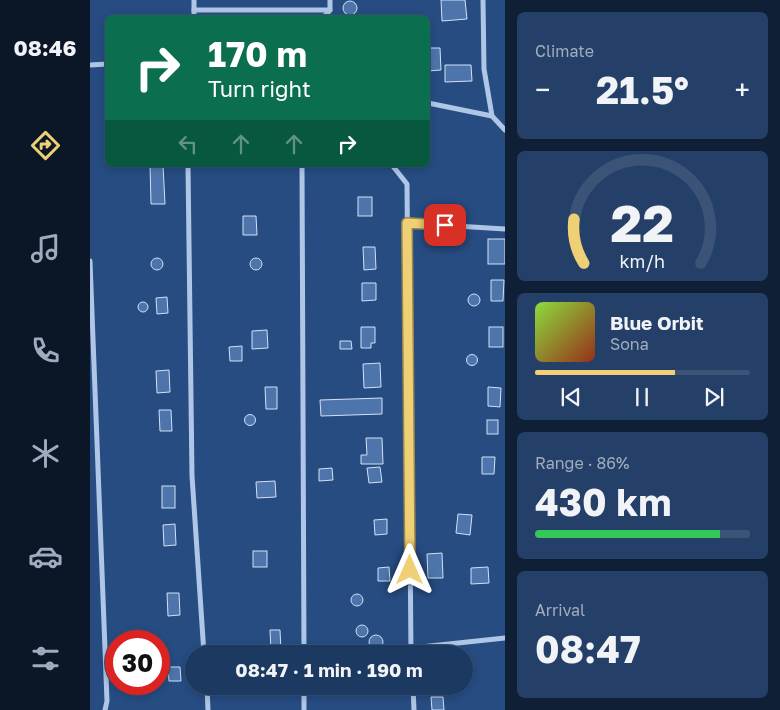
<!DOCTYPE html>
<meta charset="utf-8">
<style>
:root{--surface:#1c3962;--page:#254068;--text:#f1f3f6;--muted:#a0acbe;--line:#3a5377;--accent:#f0d074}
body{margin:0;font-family:"Golos Text",sans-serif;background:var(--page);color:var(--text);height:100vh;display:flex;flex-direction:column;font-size:19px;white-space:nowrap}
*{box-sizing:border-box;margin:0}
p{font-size:16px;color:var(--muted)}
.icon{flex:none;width:28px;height:28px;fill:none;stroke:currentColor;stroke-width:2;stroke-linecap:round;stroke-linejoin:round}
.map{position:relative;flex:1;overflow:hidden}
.panel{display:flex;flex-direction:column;gap:12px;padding:12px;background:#0f1f36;width:275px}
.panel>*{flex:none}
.banner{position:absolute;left:15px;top:15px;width:325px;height:152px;border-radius:8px;box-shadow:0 2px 8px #0003,0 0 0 1px var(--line);background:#0b6e4f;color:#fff;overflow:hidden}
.speed{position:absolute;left:15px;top:630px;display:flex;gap:10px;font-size:25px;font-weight:700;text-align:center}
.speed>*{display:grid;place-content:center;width:65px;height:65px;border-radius:50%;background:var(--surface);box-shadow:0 2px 8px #0003,0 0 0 1px var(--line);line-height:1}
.speed .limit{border:8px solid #d22;background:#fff;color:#111}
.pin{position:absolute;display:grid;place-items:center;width:42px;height:42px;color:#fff;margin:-21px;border-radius:10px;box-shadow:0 2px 8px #0006}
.me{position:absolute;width:55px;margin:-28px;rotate:0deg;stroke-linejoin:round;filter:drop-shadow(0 0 4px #0008)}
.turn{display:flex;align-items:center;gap:18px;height:105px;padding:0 20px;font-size:22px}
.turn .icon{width:65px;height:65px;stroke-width:2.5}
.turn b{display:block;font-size:35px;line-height:42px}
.lanes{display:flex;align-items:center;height:48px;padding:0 20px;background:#0003;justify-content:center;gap:25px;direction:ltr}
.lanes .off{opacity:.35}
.big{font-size:38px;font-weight:700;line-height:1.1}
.panel .tile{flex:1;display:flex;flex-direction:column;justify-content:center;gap:8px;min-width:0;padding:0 18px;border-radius:8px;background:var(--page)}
.panel .dial{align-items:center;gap:0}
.dial svg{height:130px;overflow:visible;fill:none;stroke:var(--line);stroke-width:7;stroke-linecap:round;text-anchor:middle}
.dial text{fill:var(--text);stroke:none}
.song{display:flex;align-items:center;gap:15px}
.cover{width:60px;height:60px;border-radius:8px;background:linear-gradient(135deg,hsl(90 70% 55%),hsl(10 70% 35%))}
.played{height:5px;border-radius:2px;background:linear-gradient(90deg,var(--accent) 65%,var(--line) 65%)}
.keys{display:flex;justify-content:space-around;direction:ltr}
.heat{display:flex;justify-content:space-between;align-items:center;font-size:28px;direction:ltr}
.charge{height:8px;border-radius:4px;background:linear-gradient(90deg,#34c759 86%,var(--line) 0)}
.trip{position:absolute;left:95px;top:645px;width:288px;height:50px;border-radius:25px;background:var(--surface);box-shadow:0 2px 8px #0003,0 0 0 1px var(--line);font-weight:700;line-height:50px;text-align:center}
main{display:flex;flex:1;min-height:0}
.dock{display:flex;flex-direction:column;width:90px;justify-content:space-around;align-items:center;background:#0b1727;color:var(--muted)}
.dock .icon{width:35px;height:35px}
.dock .current{color:var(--accent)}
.dock b{font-size:22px;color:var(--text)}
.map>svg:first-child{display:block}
.building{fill:#4e75ab;stroke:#d2e1f6}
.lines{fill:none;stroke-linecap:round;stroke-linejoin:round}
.minor{stroke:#afc6e7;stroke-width:5}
.route-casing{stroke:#9c874b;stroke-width:12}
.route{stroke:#f0d074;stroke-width:9}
</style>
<main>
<nav class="dock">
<b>08:46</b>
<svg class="icon current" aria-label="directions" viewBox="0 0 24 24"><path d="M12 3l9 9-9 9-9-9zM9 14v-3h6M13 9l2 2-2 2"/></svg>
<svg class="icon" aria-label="music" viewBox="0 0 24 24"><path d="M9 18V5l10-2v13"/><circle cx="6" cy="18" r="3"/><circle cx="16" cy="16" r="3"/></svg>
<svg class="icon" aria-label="phone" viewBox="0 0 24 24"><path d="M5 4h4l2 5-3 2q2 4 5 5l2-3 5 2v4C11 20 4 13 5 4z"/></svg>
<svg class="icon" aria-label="climate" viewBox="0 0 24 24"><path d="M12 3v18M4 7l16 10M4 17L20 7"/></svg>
<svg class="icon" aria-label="car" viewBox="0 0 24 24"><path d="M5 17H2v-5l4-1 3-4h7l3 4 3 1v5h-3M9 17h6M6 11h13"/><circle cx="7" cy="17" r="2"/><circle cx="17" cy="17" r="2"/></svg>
<svg class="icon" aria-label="filters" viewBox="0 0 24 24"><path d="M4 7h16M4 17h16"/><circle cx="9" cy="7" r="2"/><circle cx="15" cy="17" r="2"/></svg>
</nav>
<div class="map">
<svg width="415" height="710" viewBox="0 0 415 710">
<rect width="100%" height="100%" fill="#264c82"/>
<!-- building -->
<g class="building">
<polygon points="351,0 375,0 377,19 352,21"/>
<circle cx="260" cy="8" r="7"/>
<polygon points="338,48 350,48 351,70 338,71"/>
<polygon points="355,65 381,65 382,81 355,82"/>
<polygon points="60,165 73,165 75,204 61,204"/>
<rect x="268" y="197" width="14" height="19"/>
<polygon points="153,216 166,216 167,235 153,235"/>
<rect x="398" y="239" width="17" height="25"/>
<polygon points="273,247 285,247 286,269 274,270"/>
<circle cx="67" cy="264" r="6"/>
<circle cx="166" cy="264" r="6"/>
<polygon points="401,280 414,280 413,301 401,301"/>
<polygon points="272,283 286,283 286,300 272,301"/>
<circle cx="384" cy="300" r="6"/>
<polygon points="77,297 78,313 67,314 66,298"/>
<circle cx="53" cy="307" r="5"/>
<polygon points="271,327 285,327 285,343 281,343 281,348 271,348"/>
<rect x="399" y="327" width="14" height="20"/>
<polygon points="177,330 178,348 162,349 162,331"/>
<polygon points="250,341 261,341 262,349 250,349"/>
<polygon points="152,346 152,361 140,361 139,347"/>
<circle cx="382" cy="360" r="5.5"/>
<polygon points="290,363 291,387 274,388 273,364"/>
<polygon points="79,370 80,392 67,393 66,371"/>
<polygon points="175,387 187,387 187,409 176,409"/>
<polygon points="398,387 411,388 410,407 398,406"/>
<polygon points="292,398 292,414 231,416 230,400"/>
<polygon points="69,410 81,410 82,431 70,431"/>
<circle cx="160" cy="420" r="5.5"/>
<rect x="397" y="420" width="11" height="14"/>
<polygon points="276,438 292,438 293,464 271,464 271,455 277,455"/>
<polygon points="392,457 405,457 404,474 392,474"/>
<polygon points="290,467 292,482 279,483 277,468"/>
<polygon points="242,468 243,480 229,481 229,469"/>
<polygon points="185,481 186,497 167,498 166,482"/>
<rect x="72" y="486" width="13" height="22"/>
<polygon points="368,514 382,515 380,535 366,533"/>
<polygon points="297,519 297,534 285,535 284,520"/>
<polygon points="85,524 86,545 74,546 73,525"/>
<rect x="163" y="551" width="14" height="16"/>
<polygon points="352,553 353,578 338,578 337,554"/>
<polygon points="299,567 300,581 288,581 288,568"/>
<polygon points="398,567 399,583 381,584 381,568"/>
<polygon points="77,593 89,593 90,615 78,616"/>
<circle cx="267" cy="600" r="6"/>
<circle cx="272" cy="631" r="6"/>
<polygon points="180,630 190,630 191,652 181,652"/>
<circle cx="286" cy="642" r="7"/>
<polygon points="78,667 90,667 91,681 79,681"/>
<polygon points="284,686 299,686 299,693 285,693"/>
<polygon points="341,697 353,697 354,710 342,710"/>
</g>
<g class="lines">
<!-- minor -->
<g class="minor">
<polyline points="104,0 104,18"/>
<polyline points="393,0 394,69 402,116 415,130"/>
<polyline points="104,10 240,10"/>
<polyline points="233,18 240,10 240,0"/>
<polyline points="0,65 18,64"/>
<polyline points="338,103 402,116"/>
<polyline points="98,165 102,476 114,654"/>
<polyline points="212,165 214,654"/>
<polyline points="302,165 317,184 321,654"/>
<polyline points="317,223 415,229"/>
<polyline points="0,261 17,701 15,710"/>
<polyline points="321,648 415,638"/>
<polyline points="117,686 118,710"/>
<polyline points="214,686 214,710"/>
<polyline points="323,686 324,710"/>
</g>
</g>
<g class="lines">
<!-- route casing -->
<g class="route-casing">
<polyline id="route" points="320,570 317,223 355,225"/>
</g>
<!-- route -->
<use href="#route" class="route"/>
</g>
</svg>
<div class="speed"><div class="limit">30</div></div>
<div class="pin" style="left:355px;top:225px;background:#d93025"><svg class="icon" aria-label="arrive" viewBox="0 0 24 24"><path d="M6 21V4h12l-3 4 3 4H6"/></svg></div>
<svg class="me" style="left:320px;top:570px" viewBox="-20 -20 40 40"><path d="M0-17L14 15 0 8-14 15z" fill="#f0d074" stroke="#fff" stroke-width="4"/></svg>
<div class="trip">08:47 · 1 min · 190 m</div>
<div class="banner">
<div class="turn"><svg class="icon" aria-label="right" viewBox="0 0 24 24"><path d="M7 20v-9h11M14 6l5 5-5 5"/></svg><div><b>170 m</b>Turn right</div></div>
<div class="lanes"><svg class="icon off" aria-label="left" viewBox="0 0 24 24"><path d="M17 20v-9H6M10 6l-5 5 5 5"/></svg><svg class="icon off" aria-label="ahead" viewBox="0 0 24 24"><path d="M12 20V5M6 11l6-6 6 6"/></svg><svg class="icon off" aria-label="ahead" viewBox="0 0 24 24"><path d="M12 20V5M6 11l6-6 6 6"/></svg><svg class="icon" aria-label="right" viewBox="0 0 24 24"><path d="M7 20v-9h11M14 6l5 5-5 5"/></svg></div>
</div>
</div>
<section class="panel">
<div class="tile"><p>Climate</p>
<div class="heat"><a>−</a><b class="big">21.5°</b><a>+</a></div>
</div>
<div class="tile dial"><svg viewBox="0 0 100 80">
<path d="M14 69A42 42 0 1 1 86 69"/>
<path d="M14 69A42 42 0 0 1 8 42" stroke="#f0d074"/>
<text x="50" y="56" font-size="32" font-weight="700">22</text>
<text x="50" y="72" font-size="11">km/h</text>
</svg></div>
<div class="tile">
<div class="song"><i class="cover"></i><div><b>Blue Orbit</b><p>Sona</p></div></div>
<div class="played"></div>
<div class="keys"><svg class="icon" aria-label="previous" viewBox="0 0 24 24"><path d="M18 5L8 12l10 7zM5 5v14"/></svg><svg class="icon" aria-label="pause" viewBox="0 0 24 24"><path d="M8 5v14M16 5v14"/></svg><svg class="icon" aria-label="next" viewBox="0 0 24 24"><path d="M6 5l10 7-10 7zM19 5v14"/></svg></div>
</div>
<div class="tile"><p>Range · 86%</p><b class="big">430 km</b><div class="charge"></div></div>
<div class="tile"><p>Arrival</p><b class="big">08:47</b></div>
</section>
</main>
